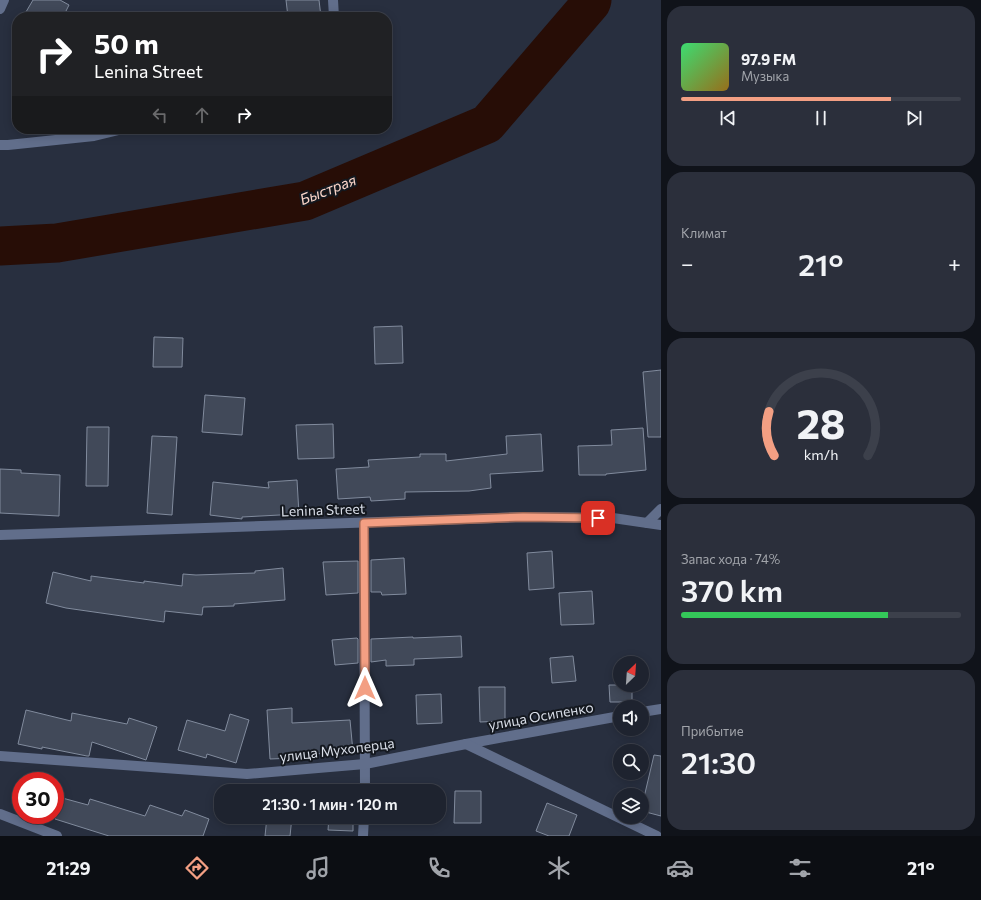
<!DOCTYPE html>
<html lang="ru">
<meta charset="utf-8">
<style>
:root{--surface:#1e232f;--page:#2b2f3b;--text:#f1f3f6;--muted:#a1a4aa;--line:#3c404b;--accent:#f39f83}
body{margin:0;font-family:Commissioner,sans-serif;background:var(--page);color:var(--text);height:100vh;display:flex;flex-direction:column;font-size:15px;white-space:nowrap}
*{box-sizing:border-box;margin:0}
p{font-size:13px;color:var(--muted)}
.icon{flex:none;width:22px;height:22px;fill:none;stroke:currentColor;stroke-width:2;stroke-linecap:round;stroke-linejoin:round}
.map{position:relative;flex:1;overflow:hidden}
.drawer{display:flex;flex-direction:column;gap:6px;padding:6px;background:#10131a;width:320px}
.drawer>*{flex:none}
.banner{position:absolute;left:12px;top:12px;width:380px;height:122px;border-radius:16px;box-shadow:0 2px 10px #0003,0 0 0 1px var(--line);background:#202124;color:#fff;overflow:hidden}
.needle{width:26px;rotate:25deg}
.controls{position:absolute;left:613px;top:656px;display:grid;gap:8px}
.controls a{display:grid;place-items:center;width:36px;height:36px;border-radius:50%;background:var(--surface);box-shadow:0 2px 10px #0003,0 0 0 1px var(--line);font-size:20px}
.speed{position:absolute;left:12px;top:772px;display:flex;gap:8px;font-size:20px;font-weight:700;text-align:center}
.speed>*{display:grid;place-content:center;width:52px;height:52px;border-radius:50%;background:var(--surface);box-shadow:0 2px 10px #0003,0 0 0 1px var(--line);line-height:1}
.speed .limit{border:6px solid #d22;background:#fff;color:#111}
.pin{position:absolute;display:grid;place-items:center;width:34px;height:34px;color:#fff;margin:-17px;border-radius:8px;box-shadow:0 2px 6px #0006}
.me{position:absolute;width:44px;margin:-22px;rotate:0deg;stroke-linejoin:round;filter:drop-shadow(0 0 3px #0008)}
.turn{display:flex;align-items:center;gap:14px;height:84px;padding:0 16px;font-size:18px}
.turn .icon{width:52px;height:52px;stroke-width:2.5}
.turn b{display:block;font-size:28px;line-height:34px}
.lanes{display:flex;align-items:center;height:38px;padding:0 16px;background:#0003;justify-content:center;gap:20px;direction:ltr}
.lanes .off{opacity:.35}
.big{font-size:30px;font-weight:600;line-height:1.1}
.drawer .tile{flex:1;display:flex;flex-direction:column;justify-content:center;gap:6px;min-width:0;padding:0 14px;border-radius:16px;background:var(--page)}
.drawer .dial{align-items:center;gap:0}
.dial svg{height:104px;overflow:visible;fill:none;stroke:var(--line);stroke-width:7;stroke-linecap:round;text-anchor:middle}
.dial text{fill:var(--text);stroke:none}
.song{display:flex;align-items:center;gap:12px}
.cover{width:48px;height:48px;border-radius:6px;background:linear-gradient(135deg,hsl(140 70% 55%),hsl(40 70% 35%))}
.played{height:4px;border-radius:2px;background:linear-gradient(90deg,var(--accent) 75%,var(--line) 75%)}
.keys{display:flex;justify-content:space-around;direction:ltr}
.heat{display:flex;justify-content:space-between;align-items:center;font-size:22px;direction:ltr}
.charge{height:6px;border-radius:3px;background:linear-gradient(90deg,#34c759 74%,var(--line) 0)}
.trip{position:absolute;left:214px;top:784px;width:232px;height:40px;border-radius:16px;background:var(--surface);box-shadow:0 2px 10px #0003,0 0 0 1px var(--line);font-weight:600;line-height:40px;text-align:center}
.dock{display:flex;height:64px;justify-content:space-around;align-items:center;background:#0c0e13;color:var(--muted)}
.dock .icon{width:28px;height:28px}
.dock .current{color:var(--accent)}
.dock b{font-size:18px;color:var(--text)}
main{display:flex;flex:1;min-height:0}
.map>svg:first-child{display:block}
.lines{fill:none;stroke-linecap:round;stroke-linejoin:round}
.river{stroke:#270d06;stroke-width:39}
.building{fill:#414959;stroke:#818b9d}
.minor{stroke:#616e8b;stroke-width:10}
.route-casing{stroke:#9e6755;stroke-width:10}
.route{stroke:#f39f83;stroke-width:7}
.labels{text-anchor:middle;stroke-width:4;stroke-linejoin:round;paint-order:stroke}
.street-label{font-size:14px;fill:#d9dee8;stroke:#14181f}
.water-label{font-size:15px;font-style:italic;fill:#fad5c9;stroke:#14181f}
</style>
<main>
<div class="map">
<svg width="661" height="836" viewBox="0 0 661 836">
<rect width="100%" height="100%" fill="#282f3f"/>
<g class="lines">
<!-- river -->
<polyline class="river" points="0,246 57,243 305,201 487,124 591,3 592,0"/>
</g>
<!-- building -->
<g class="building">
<polygon points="33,0 60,0 69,5 63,17 23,17"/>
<polygon points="286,0 319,0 321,17 288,17"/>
<polygon points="402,326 403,363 375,364 374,327"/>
<polygon points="154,337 183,338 182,367 153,367"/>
<polygon points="661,370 661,437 648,437 643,372"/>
<polygon points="205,395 245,398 242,435 202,432"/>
<polygon points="333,424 334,458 298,459 296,425"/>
<polygon points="87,427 109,427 108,486 86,486"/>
<polygon points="643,428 646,470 606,474 606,475 579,475 578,446 612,445 611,430"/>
<polygon points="541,434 543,471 490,474 491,488 469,491 405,492 405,499 371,501 370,497 338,499 336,469 369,467 368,460 420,457 420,454 446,454 446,461 507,454 506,436"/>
<polygon points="152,436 177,437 172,515 147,513"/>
<polygon points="0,469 21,470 21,473 60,475 59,516 0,513"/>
<polygon points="297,480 299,514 242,517 242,519 210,515 213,482 269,488 268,482"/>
<polygon points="552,551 554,588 529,590 527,553"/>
<polygon points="404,558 406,594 382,595 381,592 371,592 371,560"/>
<polygon points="358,561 358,593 326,595 323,562"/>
<polygon points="283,568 285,600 234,604 234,606 203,607 202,615 165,611 164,622 66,608 46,603 53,572 91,581 91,576 144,583 144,581 182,586 183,574 196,575 255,573 255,571"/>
<polygon points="592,591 594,624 561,625 559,593"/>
<polygon points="461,636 462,657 414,659 414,665 386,666 386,660 371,662 371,639 413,637 413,638"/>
<polygon points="357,638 358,639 358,663 335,665 332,640"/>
<polygon points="573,656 576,681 552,683 550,658"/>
<polygon points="609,685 632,685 632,702 610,702"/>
<polygon points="479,687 505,687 505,721 480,722"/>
<polygon points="441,694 442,723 417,724 416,695"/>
<polygon points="292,708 292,723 350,720 353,752 294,755 295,758 270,759 267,710"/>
<polygon points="26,710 71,721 72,713 127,724 129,718 157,727 146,760 92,742 89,756 87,756 42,747 42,749 18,744"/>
<polygon points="230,714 249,720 236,763 207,754 206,758 178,750 187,720 225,731"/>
<polygon points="654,755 661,756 661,816 642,811 642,806"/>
<rect x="377" y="787" width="30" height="4"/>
<polygon points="455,791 481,791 481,823 454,823"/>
<polygon points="55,796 88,805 90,799 145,816 150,805 182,816 185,810 209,819 203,836 109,836 55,819"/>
<polygon points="547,803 577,815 569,836 549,836 536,831"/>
<polygon points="267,817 292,817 290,836 265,836"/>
<polygon points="329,817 357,817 357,822 353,822 353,831 328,830"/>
<polygon points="370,817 406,817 406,824 370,823"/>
</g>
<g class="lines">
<!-- minor -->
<g class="minor">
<polyline points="333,0 334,17"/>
<polyline points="0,9 4,0"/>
<polyline points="0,145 8,145 94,136 123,129"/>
<polyline points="364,523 365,791"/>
<polyline points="647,523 661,509"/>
<polyline points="0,535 523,517 613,518 661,525"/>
<polyline points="642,712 661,709"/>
<polyline points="466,744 620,716"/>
<polyline points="0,756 247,774 365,764 466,744 657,836"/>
<polyline points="0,814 57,836"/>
<polyline points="363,836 364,817"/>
</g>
</g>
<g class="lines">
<!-- route casing -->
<g class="route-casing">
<polyline id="route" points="365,688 364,523 523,517 598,518"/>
</g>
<!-- route -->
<use href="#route" class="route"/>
</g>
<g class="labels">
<!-- street labels -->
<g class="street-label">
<text transform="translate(323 510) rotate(-2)" y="5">Lenina Street</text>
<text transform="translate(541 716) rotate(-10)" y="5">улица Осипенко</text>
<text transform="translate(337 750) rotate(-7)" y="5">улица Мухоперца</text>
</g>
<!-- water labels -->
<g class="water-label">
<text transform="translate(328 190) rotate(-21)" y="5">Быстрая</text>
</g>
</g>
</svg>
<div class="controls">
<a><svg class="needle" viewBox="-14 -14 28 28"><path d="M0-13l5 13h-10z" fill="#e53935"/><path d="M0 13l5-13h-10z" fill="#a1a4aa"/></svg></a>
<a><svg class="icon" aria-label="sound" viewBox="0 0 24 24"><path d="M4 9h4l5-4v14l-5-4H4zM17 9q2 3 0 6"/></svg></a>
<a><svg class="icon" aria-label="search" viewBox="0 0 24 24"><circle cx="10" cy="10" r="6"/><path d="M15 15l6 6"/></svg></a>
<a><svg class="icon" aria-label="layers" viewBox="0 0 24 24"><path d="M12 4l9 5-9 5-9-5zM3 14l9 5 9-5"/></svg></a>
</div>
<div class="speed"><div class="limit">30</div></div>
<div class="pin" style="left:598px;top:518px;background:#d93025"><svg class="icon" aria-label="arrive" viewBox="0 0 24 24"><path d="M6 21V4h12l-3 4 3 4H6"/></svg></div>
<svg class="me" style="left:365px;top:688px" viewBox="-20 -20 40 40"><path d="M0-17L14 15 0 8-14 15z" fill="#f39f83" stroke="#fff" stroke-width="4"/></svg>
<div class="trip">21:30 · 1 мин · 120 m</div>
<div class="banner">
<div class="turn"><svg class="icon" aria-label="right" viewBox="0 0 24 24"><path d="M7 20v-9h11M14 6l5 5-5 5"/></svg><div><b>50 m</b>Lenina Street</div></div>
<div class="lanes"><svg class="icon off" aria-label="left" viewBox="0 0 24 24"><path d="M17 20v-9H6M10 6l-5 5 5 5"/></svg><svg class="icon off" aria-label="ahead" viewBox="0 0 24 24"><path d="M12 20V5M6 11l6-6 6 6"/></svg><svg class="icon" aria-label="right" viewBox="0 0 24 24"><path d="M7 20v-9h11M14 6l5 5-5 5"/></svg></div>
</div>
</div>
<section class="drawer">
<div class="tile">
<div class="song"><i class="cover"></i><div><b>97.9 FM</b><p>Музыка</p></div></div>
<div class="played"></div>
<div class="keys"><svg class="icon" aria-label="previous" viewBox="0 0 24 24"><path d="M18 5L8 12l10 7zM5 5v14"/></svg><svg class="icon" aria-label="pause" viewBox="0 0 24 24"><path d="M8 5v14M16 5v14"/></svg><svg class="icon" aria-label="next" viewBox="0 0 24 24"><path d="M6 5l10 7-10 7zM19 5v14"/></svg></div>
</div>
<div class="tile"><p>Климат</p>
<div class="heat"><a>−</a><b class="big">21°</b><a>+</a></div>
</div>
<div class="tile dial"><svg viewBox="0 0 100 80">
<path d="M14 69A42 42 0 1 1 86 69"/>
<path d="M14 69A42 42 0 0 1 10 35" stroke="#f39f83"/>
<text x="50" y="56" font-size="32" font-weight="700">28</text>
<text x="50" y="72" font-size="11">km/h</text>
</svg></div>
<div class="tile"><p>Запас хода · 74%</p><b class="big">370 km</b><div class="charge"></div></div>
<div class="tile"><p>Прибытие</p><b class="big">21:30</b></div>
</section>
</main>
<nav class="dock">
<b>21:29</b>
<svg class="icon current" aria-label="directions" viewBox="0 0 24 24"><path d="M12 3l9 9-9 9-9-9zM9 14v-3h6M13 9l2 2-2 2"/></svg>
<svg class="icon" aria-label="music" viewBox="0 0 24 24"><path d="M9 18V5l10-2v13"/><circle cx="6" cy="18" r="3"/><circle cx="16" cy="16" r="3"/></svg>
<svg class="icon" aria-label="phone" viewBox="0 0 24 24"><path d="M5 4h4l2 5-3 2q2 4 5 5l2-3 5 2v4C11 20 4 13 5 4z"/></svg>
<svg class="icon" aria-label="climate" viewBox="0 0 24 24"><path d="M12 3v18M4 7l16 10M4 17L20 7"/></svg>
<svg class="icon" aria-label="car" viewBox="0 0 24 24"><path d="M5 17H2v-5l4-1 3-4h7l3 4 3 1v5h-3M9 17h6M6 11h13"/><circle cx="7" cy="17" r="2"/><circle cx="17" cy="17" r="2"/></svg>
<svg class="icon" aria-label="filters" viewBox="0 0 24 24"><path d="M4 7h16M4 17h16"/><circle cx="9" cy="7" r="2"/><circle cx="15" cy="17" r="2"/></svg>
<b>21°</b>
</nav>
